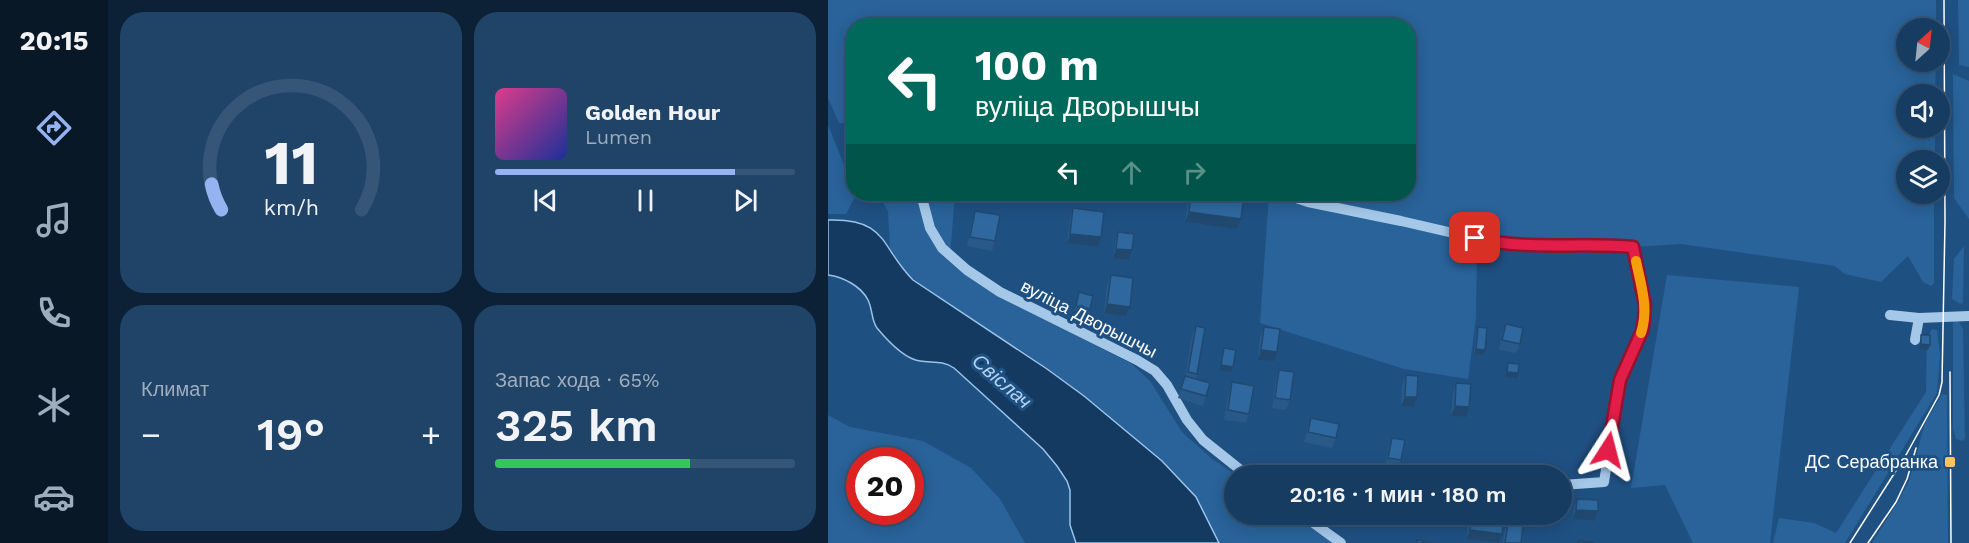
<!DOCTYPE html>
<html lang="ru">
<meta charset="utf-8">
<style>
:root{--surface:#173c62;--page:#204368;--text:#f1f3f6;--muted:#9eadbe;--line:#365677;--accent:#95b2f1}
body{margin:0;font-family:"Work Sans",sans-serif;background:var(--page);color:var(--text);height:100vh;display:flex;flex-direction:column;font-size:22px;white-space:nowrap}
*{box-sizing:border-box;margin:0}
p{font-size:20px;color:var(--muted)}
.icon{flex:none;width:33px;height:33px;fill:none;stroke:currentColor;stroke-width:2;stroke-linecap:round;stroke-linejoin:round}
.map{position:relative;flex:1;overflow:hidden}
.sheet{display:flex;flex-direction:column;gap:12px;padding:12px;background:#0d2136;width:720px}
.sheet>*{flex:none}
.hud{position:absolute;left:18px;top:18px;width:570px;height:183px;border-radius:24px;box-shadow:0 3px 15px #0003,0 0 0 2px var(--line);background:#00695c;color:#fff;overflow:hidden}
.needle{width:39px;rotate:27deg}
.controls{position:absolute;left:1068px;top:18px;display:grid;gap:12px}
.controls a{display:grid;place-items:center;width:54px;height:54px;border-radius:50%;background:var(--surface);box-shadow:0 3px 15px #0003,0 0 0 2px var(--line);font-size:30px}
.speed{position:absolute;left:18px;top:447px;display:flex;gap:12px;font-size:30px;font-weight:700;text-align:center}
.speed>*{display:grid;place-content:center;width:78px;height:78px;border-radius:50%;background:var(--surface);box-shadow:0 3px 15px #0003,0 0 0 2px var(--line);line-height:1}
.speed .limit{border:9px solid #d22;background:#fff;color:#111}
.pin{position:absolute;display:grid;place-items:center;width:51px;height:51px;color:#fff;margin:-26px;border-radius:12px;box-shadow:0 3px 9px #0006}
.me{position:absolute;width:66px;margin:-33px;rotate:9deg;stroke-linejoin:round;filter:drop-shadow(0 0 4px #0008)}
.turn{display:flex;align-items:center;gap:21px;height:126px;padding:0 30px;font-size:27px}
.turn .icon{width:78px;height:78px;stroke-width:2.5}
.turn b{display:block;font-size:42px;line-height:51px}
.lanes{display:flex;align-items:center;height:57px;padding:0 30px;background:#0003;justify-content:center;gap:30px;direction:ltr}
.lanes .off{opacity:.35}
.big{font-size:45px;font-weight:600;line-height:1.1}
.sheet .card{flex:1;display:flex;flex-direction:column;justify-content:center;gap:9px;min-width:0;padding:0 21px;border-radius:24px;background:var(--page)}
.sheet .dial{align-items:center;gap:0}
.dial svg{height:156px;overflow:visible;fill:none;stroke:var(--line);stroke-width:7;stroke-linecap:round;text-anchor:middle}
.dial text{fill:var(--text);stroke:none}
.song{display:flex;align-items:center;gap:18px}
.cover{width:72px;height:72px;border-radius:9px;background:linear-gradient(135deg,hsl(330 70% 55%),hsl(230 70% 35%))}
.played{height:6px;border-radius:3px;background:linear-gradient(90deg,var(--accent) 80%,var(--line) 80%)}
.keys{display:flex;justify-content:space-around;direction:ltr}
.heat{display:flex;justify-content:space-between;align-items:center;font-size:33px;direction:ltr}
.charge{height:9px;border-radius:4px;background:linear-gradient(90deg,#34c759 65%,var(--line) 0)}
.sheet .tiles{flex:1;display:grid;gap:12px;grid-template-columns:repeat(2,1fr)}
.trip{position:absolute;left:396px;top:465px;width:348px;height:60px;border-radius:30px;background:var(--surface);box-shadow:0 3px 15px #0003,0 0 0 2px var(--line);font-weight:600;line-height:60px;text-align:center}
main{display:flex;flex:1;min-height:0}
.tabs{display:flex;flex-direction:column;width:108px;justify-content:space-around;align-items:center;background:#091827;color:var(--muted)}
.tabs .icon{width:42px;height:42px}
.tabs .selected{color:var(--accent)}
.tabs b{font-size:27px;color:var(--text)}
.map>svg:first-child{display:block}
.green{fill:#29639a;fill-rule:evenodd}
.water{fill:#153a61;stroke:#99c4ea;stroke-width:1.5}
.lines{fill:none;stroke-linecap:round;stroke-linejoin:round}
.minor{stroke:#a5c8e9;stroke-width:10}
.tram{stroke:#fff;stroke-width:1.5}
.wall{fill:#285989}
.shaded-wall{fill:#21496f}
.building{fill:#2f689f;stroke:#21496f;stroke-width:1.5}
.route-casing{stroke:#92132f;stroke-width:15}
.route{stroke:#e11d48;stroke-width:10}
.slow{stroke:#f59e0b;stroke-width:10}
.poi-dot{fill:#f7c465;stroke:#1f5082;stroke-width:2}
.labels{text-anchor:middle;stroke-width:6;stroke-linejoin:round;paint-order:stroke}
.street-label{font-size:18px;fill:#fff;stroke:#1f5082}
.poi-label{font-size:18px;fill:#fff;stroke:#1f5082;text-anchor:end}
.water-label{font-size:20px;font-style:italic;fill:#b1d2f0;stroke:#1f5082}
</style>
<main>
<nav class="tabs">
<b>20:15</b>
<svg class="icon selected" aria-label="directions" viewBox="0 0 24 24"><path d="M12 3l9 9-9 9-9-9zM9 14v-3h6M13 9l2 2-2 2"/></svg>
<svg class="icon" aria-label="music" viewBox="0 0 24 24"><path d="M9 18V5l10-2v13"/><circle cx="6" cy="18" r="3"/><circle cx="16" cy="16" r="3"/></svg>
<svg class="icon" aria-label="phone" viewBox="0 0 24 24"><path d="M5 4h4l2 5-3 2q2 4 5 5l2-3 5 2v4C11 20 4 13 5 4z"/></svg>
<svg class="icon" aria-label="climate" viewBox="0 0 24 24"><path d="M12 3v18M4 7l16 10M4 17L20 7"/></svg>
<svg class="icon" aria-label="car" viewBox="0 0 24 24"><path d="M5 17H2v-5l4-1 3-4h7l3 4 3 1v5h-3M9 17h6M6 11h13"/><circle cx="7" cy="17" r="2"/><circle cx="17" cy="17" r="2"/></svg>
</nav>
<section class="sheet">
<div class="tiles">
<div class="card dial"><svg viewBox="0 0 100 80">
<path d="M14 69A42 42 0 1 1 86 69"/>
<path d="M14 69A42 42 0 0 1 9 56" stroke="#95b2f1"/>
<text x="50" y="56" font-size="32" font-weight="700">11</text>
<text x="50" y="72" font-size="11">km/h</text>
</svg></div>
<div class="card">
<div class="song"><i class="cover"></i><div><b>Golden Hour</b><p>Lumen</p></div></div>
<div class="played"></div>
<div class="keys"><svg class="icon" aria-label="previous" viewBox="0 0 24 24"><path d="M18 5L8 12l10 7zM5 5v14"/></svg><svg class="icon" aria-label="pause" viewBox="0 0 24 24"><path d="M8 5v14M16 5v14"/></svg><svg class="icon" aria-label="next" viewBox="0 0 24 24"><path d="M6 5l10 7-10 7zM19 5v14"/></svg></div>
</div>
<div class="card"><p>Климат</p>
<div class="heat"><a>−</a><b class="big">19°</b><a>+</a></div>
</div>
<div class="card"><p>Запас хода · 65%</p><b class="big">325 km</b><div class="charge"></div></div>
</div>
</section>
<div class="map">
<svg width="1141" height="543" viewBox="0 0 1141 543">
<rect width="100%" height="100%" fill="#1f5082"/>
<!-- green -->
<g class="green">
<polygon points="0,0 1108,0 1108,28 1078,28 1078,62 1108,62 1107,94 1078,94 1078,128 1107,128 1107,160 1078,160 1078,194 1106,194 1106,283 1103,286 1095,282 1080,256 1053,282 1017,274 1007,266 853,244 805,247 665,242 596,226 649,245 648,318 640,379 576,369 432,323 441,194 580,194 580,26 26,26 25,123 11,123 0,98"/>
<polygon points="1130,0 1141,0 1141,67 1131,65"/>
<polygon points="1125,74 1141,81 1141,219 1126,198"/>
<polygon points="0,125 28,195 18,214 0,214"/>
<polygon points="50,194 127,194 122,257 238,330 304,364 322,381 354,432 384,459 408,475 406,514 464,515 505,543 391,543 368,497 334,461 256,396 196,352 97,289 77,271 62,248 60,211"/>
<polygon points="1136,246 1135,303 1132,304 1124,299 1126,259"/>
<polygon points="839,275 971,287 942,543 865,543 837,485 803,488"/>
<polygon points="1130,320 1135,329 1137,438 1135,441 1128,439 1125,428 1125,321"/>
<polygon points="1104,329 1109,330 1112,355 1109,393 1017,543 945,543 951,518 986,523 1008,533 1098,392 1099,338"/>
<polygon points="1114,394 1119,395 1120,543 1044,543 1069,503 1081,481 1097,423"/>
<path d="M0 415 22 427 95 441 143 468 172 499 197 543H0ZM32 460H82V512H32Z"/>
</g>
<!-- water -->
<path class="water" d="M0 220C60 218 52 247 85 280L219 369 256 396 334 461 368 497 391 543H248L242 525V490L239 481 229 466 215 449 126 368C114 360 105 363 92 361 76 359 59 340 49 328 43 320 45 310 40 300 33 286 15 277 0 275Z"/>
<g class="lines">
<!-- minor -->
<g class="minor">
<polyline points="93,194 102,228 114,248 139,270 172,292 309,360 327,371 339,385 359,420 375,440 420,476"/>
<polyline points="456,194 480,202 573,221 664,242 729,247 805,247 817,305 816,320 814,331 792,380 776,482 734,485"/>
<polyline points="1062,315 1091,318 1141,316"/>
<polyline points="1087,340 1091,318"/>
<polyline points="473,514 513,543"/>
<polyline points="705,516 705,514"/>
</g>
<!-- tram -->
<g class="tram">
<polyline points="1122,372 1123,543"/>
<polyline points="1022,543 1078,455 1111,395 1114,382 1117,222 1116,0"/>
<polyline points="1040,543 1068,502 1079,479 1088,448"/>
</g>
</g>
<!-- wall -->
<g class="wall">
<polygon points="361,194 416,194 409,229 357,222"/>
<polygon points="245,208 270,247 239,243 242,218"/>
<polygon points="147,211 167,241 164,251 139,246 144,220"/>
<polygon points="290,232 304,250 301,260 285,258 287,242"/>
<polygon points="283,275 302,307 298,316 276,313 279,285"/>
<polygon points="251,292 262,309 261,314 246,311"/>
<polygon points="678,324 692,344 688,353 671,350 674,333"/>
<polygon points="368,326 369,374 368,379 382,383 375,406 350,398 357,377 364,336"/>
<polygon points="436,327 446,361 430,360 432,337"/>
<polygon points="650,327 656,355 646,354 648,332"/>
<polygon points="451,370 462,400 458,410 444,408 448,379"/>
<polygon points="578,375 589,397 586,407 573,406 574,385"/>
<polygon points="404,382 421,414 418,423 396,420 401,392"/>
<polygon points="628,383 638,417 623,416 625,393"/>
<polygon points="483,418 508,438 504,448 476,442 480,427"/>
<polygon points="564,438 573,460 570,470 557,467 561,447"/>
<polygon points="749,499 770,511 766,521 745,519 746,508"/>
<polygon points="608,514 626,514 624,521 608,517"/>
<polygon points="643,514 674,534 671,543 638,539 640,523"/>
<polygon points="689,514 702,514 696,527 695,526 693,543 675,543 676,532 680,523 690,524 686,522"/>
</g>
<!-- shaded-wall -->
<g class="shaded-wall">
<polygon points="361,212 413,219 409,229 357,222"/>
<polygon points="242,234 273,237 270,247 239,243"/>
<polygon points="288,249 304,250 301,260 285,258"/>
<polygon points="279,304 302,307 298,316 276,313"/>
<polygon points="1093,344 1102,345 1100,350 1091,349"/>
<polygon points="648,349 657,350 656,355 646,354"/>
<polygon points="433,350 449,352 446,361 430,360"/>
<polygon points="393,365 405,367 403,372 391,370"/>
<polygon points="679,372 690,373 689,378 677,377"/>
<polygon points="577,397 589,397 586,407 573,406"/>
<polygon points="627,406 641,407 638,417 623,416"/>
<polygon points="748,510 770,511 766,521 745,519"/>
<polygon points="642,530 674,534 671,543 638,539"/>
</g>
<!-- building -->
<g class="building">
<polygon points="363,194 416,194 413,219 361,212"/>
<polygon points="245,208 276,212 273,237 242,234"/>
<polygon points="147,211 172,215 167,241 142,237"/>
<polygon points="290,232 306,234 304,250 288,249"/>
<polygon points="283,275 305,278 302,307 279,304"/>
<polygon points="251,292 265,296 262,309 248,306"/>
<polygon points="678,324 695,328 692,344 674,340"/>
<polygon points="368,326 377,328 369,374 360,372"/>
<polygon points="436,327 452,329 449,352 433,350"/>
<polygon points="650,327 659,328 657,350 648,349"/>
<polygon points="1093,335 1102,335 1102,345 1093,344"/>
<polygon points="396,348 408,350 405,367 393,365"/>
<polygon points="680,363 691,364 690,373 679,372"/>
<polygon points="451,370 466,372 462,400 447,398"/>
<polygon points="578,375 590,376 589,397 577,397"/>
<polygon points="357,376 382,383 378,396 353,389"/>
<polygon points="404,382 426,386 421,414 400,410"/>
<polygon points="628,383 643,384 641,407 627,406"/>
<polygon points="483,418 511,424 508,438 480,432"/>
<polygon points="564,438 577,440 573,460 560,458"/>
<polygon points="749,499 770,500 770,511 748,510"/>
<polygon points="644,514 651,514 676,518 674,534 642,530"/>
<polygon points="689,514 702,514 698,522 688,517"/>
<polygon points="680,523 695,525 693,543 677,543"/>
<polygon points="589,540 604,543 589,543"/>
<polygon points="750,541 765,542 765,543 750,543"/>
</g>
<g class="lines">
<!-- route casing -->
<g class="route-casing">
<path id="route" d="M647 238C699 251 752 242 805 247L817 305 816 320 814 331 792 380 780 450"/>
</g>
<!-- route -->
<use href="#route" class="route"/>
<!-- slow -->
<path class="slow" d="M808 261C813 285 821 309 813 333"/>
</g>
<!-- markers -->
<rect class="poi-dot" x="1116" y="456" width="12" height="12" rx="3"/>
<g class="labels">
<!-- street labels -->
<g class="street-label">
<text transform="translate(261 319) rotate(27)" y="6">вуліца Дворышчы</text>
</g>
<!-- poi labels -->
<g class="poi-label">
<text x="1110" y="468">ДС Серабранка</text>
</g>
<!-- water labels -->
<g class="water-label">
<text transform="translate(174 381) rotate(41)" y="7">Свіслач</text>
</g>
</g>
</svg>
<div class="controls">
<a><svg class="needle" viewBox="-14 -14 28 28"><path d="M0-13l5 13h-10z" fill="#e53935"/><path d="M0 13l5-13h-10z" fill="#9eadbe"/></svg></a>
<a><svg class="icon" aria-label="sound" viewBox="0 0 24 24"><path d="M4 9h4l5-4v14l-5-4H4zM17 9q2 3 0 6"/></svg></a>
<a><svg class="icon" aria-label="layers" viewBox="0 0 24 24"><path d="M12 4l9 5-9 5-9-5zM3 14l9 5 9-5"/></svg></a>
</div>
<div class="speed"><div class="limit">20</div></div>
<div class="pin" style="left:647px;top:238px;background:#d93025"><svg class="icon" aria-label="arrive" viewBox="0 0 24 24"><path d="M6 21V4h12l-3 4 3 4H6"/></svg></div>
<svg class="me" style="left:780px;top:450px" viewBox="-20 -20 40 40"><path d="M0-17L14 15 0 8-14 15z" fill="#e11d48" stroke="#fff" stroke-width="4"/></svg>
<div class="trip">20:16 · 1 мин · 180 m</div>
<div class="hud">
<div class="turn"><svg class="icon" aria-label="left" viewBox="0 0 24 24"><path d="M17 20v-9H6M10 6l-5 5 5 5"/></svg><div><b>100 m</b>вуліца Дворышчы</div></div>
<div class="lanes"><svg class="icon" aria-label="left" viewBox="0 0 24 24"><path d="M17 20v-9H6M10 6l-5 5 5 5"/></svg><svg class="icon off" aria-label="ahead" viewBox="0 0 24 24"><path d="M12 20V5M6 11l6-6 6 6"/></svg><svg class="icon off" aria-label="right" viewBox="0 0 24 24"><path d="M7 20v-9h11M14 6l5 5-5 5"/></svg></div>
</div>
</div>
</main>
